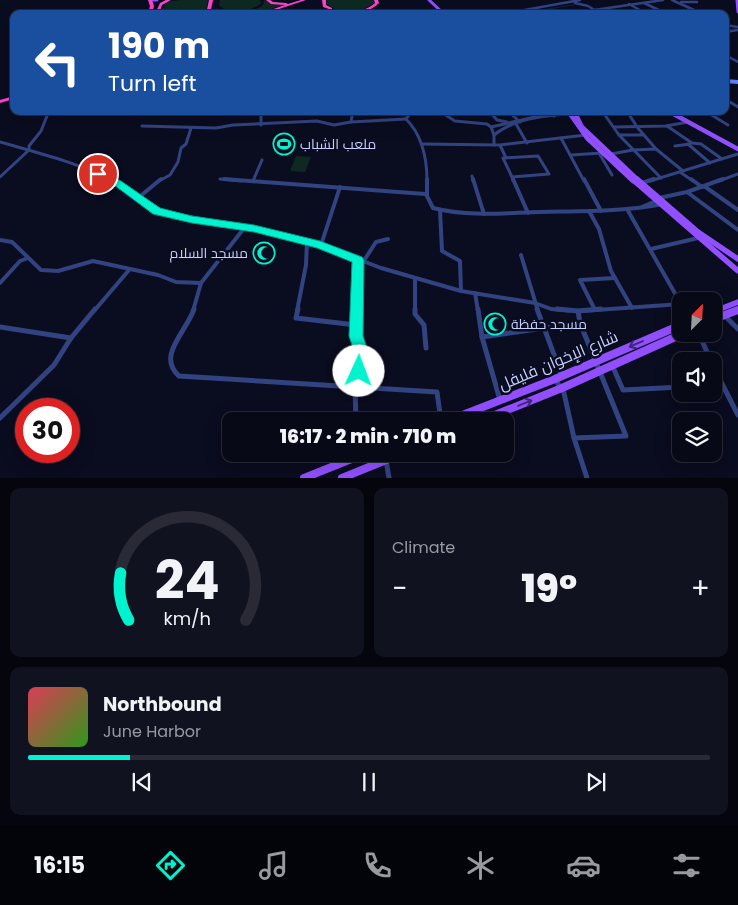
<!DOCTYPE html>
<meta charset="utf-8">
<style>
:root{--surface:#080917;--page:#111220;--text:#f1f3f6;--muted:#989aa1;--line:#292a36;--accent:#00f3cf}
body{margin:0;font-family:Poppins,Cairo,sans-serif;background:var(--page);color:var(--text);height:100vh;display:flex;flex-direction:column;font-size:19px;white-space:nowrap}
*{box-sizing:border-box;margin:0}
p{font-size:16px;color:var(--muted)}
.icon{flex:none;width:28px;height:28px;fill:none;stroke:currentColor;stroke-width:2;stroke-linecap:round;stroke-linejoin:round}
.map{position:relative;height:478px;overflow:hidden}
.drawer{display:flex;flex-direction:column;gap:10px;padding:10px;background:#04050d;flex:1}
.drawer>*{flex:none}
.guide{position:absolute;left:10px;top:10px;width:719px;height:105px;border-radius:10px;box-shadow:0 5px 20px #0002,0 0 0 1px var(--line);background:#1a4fa0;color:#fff;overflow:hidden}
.needle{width:32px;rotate:24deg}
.buttons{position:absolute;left:672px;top:292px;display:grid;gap:10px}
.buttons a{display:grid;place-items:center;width:50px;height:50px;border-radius:10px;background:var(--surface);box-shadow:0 5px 20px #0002,0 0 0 1px var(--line);font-size:25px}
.speed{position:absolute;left:15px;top:398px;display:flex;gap:10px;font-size:25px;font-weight:700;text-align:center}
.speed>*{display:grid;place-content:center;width:65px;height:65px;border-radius:50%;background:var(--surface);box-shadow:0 5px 20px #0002,0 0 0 1px var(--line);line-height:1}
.speed .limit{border:8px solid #d22;background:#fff;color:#111}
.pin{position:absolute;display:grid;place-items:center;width:42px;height:42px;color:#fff;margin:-21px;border:2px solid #fff;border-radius:50%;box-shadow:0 1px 5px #0007}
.me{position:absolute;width:55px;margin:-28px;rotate:2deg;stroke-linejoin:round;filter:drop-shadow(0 0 4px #0008)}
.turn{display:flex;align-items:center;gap:18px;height:105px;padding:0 15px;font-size:22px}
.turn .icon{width:65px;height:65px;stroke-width:2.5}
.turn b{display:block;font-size:35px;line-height:42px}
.big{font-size:38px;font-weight:800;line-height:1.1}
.drawer .card{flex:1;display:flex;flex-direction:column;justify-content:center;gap:8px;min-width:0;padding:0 18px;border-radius:10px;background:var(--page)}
.drawer .dial{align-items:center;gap:0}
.dial svg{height:130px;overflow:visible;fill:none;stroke:var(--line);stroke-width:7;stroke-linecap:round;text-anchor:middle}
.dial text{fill:var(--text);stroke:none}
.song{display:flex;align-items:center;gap:15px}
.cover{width:60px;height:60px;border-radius:8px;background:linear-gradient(135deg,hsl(350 70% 55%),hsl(110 70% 35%))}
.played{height:5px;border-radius:2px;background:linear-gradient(90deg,var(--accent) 15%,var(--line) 15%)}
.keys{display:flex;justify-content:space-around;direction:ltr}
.heat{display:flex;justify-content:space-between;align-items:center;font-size:28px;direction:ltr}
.drawer .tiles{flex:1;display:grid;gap:10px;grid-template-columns:1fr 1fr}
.card:last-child{grid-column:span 2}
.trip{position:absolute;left:222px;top:412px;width:292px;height:50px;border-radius:10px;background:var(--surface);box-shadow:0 5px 20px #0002,0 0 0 1px var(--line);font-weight:800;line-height:50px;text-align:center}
.menu{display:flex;height:80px;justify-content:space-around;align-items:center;background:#030409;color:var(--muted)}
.menu .icon{width:35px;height:35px}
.menu .current{color:var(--accent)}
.menu b{font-size:22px;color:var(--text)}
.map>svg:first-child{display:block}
.green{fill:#0d2921}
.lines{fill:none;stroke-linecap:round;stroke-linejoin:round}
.stream{stroke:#05273d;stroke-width:1}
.street-far3{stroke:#324381;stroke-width:2.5}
.street-far2{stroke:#324381;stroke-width:3}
.street-far1{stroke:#324381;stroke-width:4}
.street{stroke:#324381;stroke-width:5}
.secondary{stroke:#5f83ff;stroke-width:4}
.primary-far3{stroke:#914fff;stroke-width:3}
.primary-far2{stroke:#914fff;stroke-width:4.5}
.primary-far1{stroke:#914fff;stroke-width:5.5}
.primary{stroke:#914fff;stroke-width:8}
.highway{fill:#ff43cc;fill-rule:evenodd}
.oneway{stroke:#402779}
.route{fill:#00f3cf;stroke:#009e87}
.labels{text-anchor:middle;stroke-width:5;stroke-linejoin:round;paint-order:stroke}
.poi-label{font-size:14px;fill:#c8d0ff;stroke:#0a0c1f;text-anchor:start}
.near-street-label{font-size:16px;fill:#c8d0ff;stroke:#0a0c1f}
</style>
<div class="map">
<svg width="738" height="478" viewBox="0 0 738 478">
<rect width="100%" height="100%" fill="#0a0c1f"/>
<!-- green -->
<g class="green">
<polygon points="180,0 208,0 206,11 203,14 161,14 166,2"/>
<path d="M220 0H260L261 3C251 13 228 15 219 5Z"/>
<path d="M264 0 286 4 256 14H216L217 8C230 15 251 14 263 5Z"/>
<path d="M327 0H374L375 2C365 13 335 16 326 2Z"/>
<polygon points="278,137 294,137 291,151 274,151"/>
<polygon points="296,156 311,157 305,172 290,171"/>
</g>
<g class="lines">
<!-- stream -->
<g class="stream">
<polyline points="515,14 574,5"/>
<polyline points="728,30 738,28"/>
</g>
<!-- street-far3 -->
<g class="street-far3">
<polyline points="672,0 703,14"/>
<polyline points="681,2 697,2"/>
<polyline points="575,3 588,6 601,14"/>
<polyline points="644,3 661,11"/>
<polyline points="629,4 647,14"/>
<polyline points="594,10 663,0"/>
<polyline points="503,14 580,0"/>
<polyline points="725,25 738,27"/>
<polyline points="725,32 738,30"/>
<polyline points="725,55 738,62"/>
</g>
<!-- street-far2 -->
<g class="street-far2">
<polyline points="725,99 738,107"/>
<polyline points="261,111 261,125"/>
<polyline points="439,111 455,121 487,124 491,127"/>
<polyline points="489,111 497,120 507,122"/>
<polyline points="508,111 520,122"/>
<polyline points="534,111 544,114"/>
<polyline points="602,111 619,135 661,178"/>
<polyline points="705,111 728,125"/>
<path d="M406 119C422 135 427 158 427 181"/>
<polyline points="406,119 412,111"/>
<polyline points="351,122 353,111"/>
<polyline points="516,124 527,143"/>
<polyline points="142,126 216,128 233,125 317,121 334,125 351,122 406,119"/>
<polyline points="667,126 692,143 701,144 722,159"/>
<polyline points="614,127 666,126 688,122"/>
<path d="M494 135C513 119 546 115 570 114"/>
<polyline points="619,135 643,135"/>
<polyline points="561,138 584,181"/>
<path d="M0 142C38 153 77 162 112 181"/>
<polyline points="422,144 500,145 586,135"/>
<polyline points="688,144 710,163"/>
<polyline points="494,145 494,135 491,127 548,114 554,116"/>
<polyline points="500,145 506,158"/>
<polyline points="675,146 690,144"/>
<polyline points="656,149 683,171"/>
<polyline points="599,153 612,175"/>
<polyline points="611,154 633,150 656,149 637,127 627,111"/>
<polyline points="571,155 602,153"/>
<polygon points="538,156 549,174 512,177 503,158"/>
<polyline points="680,172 693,181"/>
<polyline points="472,176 473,181"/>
<polyline points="0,177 29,150 29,146 41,131 49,111"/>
<polyline points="512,177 513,181"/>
<polyline points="220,179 241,181"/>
<polyline points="159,181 170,175 178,162 181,148 186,144 191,128"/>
<polyline points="253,181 262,160"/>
<polyline points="650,181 738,154"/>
<polyline points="719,181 738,174"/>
</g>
<!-- street-far1 -->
<g class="street-far1">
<polyline points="110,179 157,211 254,229 321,245 381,268 461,291 535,303 551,309 574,311"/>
<polyline points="224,179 425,194"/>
<path d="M427 179V196L433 208C469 217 504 213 540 212 582 211 622 212 663 204"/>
<polyline points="473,179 484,214"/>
<polyline points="513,179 528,213"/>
<polyline points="584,179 601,211"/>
<polyline points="691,179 702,187"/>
<polyline points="642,183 654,179"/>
<polyline points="704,186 738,210"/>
<polyline points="687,192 738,230"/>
<polyline points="138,198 161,179"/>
<polyline points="659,198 687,192 723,179"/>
<polyline points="642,207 658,200"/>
<polyline points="627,209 681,304"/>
<polyline points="440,210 442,251 460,261 461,291"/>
<polyline points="589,211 599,229 611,271 632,308"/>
<polyline points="0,240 12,242 41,270 58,271 93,261 158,275 176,282 201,283 245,227"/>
<polyline points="321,245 340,187"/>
<polyline points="651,249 698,238"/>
<polyline points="521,255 538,311"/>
<polyline points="363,262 376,242 388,239"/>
<polyline points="415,278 415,311"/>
<polyline points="0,283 20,261 28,258"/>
<polyline points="475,293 478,311"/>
<polyline points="595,310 580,280 615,278"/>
<polyline points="94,311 129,270"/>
<polyline points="193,311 201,283"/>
<polyline points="297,311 306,265 307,241"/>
<polyline points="357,311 358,260"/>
<polyline points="582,311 681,304"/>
</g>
<!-- street -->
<g class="street">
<path d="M194 309C187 331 156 356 179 376L437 392 441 421"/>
<polyline points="298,309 296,318 356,325"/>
<polyline points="415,309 415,314 424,325 426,348"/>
<polyline points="478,309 482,337 580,323"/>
<polyline points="537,309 562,376"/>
<polyline points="557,309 578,311 601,309"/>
<polyline points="724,315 738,329"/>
<polyline points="0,327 71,338"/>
<polyline points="699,334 711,361"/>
<polyline points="482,337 500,400"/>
<polyline points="612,365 623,390 681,387"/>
<polyline points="714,368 738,415"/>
<polyline points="555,379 564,393 574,438 587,478"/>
<polyline points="0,418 54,365 71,338 95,309"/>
<polyline points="356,421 355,388 362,354 356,336 357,309"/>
<polyline points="574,438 626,436 580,323 578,311"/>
<polyline points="386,460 389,478"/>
</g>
<!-- secondary -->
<polyline class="secondary" points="725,81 738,82"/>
<!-- primary-far3 -->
<g class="primary-far3">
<polyline points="150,0 157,0"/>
<polyline points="429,0 444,14"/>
<polyline points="737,0 738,12"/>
</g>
<!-- primary-far2 -->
<g class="primary-far2">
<polyline points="568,111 587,138 633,181"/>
<polyline points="574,111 582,127 639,181"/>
<polyline points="668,111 738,149"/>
</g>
<!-- primary-far1 -->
<g class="primary-far1">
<polyline points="632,179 738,271"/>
<polyline points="637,179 698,232 738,259"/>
<polyline points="715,311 738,302"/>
<polyline points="736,311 738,310"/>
</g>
<!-- primary -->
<g class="primary">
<polyline points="714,311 718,309"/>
<polyline points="714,319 738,310"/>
<polyline points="447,421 555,379 681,325"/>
<polyline points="480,421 562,388 682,334"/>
<polyline points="304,478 364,454"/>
<polyline points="342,478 401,454"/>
</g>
<!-- highway -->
<g class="highway">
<polygon points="148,0 152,0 154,6 152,14 148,14 150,6"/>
<polygon points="166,0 171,0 162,5 159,14 155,14 160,3"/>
<polygon points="209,0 213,0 210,14 206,14"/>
<path d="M266 0H270L273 2 286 3 288 4 301 0H306L270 12C282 11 294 9 306 9 328 9 357 19 375 3L374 0H378L379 3C360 22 329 12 306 11 295 11 285 13 274 14H270V12L265 14H259L285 5 271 4Z"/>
<polygon points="322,0 326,0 326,5 332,8 332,10 323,7"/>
<polygon points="14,96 14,99 0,103 0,100"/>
</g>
</g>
<!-- one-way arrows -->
<defs><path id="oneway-shaft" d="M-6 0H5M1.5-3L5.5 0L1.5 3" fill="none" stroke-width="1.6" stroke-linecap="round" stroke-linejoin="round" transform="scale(1.25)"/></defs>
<g class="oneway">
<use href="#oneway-shaft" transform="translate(636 344) rotate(157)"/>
<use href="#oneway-shaft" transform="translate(525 403) rotate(-22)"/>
</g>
<!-- route -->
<polygon class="route" points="94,171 101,171 121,181 160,208 192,216 254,225 320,241 362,257 364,260 363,336 369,354 364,375 359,377 354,375 352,371 355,354 349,336 352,262 317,248 254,232 192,223 153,214 114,185 94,176"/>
<!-- icons -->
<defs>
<g id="stadium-ring" transform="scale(1.125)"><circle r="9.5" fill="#0a0c1f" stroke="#00f3cf" stroke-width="1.5"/><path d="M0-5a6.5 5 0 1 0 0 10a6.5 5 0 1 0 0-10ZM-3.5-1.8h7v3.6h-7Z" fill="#00f3cf"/></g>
<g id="mosque-ring" transform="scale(1.125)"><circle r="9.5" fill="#0a0c1f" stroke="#00f3cf" stroke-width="1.5"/><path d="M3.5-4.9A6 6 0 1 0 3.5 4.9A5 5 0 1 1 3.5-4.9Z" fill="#00f3cf"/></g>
</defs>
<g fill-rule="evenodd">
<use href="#stadium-ring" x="284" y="144"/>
<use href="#mosque-ring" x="264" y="253"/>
<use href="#mosque-ring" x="495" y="324"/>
</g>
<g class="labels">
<!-- poi labels -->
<g class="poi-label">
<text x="300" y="149">ملعب الشباب</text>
<text x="248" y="258" text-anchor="end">مسجد السلام</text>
<text x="511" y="329">مسجد حفظة</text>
</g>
<!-- near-street labels -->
<g class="near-street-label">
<text transform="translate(558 360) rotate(-23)" y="6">شارع الإخوان فليفل</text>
</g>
</g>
</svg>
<div class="buttons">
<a><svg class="needle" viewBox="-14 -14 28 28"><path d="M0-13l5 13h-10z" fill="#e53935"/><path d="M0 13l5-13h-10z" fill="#989aa1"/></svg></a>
<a><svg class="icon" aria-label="sound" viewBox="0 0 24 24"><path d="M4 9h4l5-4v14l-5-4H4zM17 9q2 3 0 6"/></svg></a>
<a><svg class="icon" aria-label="layers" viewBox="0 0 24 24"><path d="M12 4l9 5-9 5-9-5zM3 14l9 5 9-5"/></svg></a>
</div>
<div class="speed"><div class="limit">30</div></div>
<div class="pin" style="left:98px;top:174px;background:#d93025"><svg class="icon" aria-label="arrive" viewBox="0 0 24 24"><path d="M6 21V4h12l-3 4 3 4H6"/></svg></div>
<svg class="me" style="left:359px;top:371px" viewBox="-20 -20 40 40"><circle r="19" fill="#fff"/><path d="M0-13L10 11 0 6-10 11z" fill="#00f3cf"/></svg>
<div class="trip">16:17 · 2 min · 710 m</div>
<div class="guide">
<div class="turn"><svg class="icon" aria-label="left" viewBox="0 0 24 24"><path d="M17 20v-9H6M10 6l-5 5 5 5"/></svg><div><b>190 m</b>Turn left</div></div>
</div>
</div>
<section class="drawer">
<div class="tiles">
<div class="card dial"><svg viewBox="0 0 100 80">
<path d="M14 69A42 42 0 1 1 86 69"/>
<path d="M14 69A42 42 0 0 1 9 40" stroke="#00f3cf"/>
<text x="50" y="56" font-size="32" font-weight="700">24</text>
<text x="50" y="72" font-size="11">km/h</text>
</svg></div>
<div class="card"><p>Climate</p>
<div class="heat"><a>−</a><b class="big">19°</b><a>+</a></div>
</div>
<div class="card">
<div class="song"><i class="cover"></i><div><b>Northbound</b><p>June Harbor</p></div></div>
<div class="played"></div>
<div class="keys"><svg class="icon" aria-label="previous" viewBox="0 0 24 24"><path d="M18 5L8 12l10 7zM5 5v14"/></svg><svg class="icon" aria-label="pause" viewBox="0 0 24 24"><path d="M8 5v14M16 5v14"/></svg><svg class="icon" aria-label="next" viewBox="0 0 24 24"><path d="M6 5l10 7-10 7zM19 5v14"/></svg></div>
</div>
</div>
</section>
<nav class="menu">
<b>16:15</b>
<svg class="icon current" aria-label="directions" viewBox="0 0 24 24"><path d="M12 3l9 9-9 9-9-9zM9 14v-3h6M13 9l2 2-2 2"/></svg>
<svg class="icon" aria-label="music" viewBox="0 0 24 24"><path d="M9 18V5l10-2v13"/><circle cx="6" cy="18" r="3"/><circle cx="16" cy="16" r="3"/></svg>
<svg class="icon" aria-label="phone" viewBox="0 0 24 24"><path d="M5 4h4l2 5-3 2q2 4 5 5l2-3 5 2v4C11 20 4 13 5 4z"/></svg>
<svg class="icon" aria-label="climate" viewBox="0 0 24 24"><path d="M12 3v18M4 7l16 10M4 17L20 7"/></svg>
<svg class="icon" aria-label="car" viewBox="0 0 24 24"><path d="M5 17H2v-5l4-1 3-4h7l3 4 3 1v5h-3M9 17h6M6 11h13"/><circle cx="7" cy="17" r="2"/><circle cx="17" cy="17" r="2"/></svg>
<svg class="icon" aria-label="filters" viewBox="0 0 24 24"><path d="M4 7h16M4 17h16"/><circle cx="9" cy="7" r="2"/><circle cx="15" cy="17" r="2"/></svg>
</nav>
